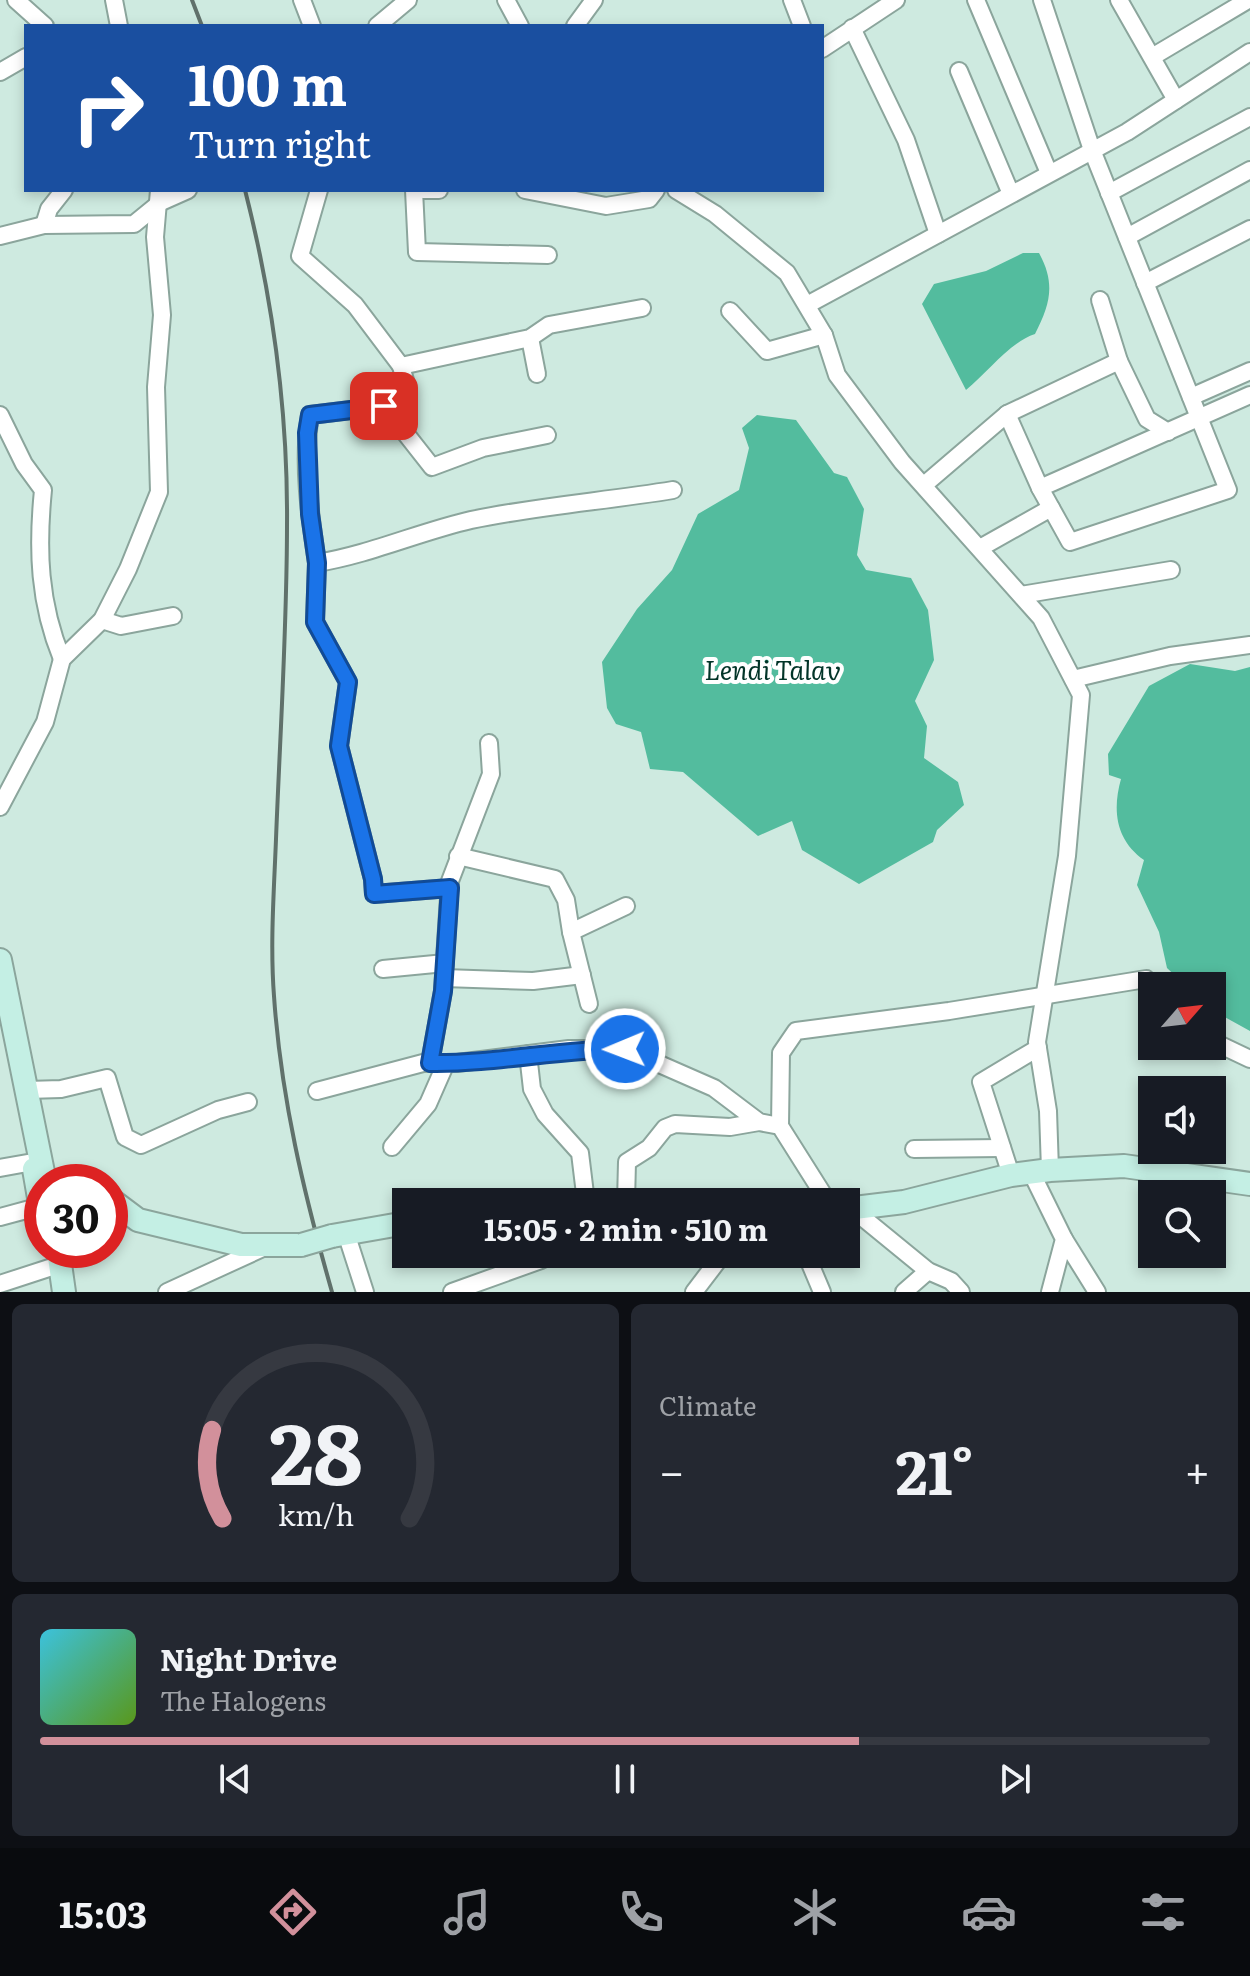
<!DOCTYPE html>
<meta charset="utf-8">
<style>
:root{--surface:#171b24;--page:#242831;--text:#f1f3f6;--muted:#9ea1a6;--line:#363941;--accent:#d2909b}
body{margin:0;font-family:Literata,serif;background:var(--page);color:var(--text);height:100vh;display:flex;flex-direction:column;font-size:30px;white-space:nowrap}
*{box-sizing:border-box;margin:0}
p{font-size:26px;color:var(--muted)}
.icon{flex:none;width:44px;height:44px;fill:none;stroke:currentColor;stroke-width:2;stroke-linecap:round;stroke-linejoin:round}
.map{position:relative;height:1292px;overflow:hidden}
.sheet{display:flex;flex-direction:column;gap:12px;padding:12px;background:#0d0f14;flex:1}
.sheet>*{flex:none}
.hud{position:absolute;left:24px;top:24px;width:800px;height:168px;border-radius:0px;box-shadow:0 4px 12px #0003;background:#1a4fa0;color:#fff;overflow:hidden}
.needle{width:52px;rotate:62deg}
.fabs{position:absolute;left:1138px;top:972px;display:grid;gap:16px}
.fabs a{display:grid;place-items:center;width:88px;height:88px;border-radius:0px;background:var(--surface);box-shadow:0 4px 12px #0003;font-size:40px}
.speed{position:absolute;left:24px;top:1164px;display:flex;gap:16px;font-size:40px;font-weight:700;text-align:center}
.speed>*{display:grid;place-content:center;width:104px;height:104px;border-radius:50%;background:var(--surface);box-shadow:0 4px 12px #0003;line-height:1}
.speed .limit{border:12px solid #d22;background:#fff;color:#111}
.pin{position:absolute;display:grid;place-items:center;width:68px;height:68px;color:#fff;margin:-34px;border-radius:16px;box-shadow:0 4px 12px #0006}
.me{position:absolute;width:88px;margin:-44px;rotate:269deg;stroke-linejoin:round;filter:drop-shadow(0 0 6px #0008)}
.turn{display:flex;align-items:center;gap:28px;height:168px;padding:0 32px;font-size:36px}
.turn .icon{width:104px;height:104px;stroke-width:2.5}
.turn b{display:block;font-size:56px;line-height:68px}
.big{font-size:60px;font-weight:700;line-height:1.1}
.sheet .tile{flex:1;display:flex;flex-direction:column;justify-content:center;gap:12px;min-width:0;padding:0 28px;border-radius:12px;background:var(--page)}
.sheet .dial{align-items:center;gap:0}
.dial svg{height:208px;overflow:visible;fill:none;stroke:var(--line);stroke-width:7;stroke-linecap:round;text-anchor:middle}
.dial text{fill:var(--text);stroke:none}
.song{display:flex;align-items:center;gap:24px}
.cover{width:96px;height:96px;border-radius:12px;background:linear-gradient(135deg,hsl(190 70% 55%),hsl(90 70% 35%))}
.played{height:8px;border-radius:4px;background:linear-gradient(90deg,var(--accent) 70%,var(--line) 70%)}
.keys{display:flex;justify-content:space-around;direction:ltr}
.heat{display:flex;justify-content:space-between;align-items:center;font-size:44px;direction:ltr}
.sheet .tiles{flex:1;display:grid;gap:12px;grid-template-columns:1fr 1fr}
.tile:last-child{grid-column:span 2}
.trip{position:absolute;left:392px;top:1188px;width:468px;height:80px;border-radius:0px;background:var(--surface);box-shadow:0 4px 12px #0003;font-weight:700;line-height:80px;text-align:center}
.menu{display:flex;height:128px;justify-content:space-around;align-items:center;background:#090b0e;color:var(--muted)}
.menu .icon{width:56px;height:56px}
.menu .current{color:var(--accent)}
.menu b{font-size:36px;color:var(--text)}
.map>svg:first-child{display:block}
.water{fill:#53bc9e}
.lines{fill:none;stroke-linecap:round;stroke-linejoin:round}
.street-casing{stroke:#8ba59c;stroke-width:20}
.secondary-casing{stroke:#8ba59c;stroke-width:26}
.street{stroke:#fff;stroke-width:16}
.secondary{stroke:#c4efe4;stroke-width:22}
.rail{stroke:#60716b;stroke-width:4}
.secondary-bridge-casing{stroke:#8ba59c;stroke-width:26;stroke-linecap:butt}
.secondary-bridge{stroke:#c4efe4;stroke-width:22}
.route-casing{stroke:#114b97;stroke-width:20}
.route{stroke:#1a73e8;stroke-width:14}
.labels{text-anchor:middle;stroke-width:8;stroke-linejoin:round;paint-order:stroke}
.water-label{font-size:26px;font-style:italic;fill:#023428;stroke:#fff}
</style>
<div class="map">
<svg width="1250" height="1292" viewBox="0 0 1250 1292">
<rect width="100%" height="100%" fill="#ceeae0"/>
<!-- water -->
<g class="water">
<path d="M1023 253H1039C1056 284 1050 304 1035 334 1010 342 988 372 966 390L922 304 934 284 986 271Z"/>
<polygon points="757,415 796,420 834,473 847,477 864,509 857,555 866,570 911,578 928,610 934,660 915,701 927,726 924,758 958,782 964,805 937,830 933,842 859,884 802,850 792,821 758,836 683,772 650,769 641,732 616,724 607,708 602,662 637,609 672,570 698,514 739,490 749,448 742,428"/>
<path d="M1190 664 1235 671 1250 667V1031L1212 1010V986H1186L1167 968 1159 932 1137 885 1144 860C1116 840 1112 811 1121 779L1109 775 1108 754 1149 686Z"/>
</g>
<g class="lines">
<!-- street casing -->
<g class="street-casing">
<g id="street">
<polyline points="16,0 45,26"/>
<polyline points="114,0 119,26"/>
<polyline points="302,0 312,26"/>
<polyline points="506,0 520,26"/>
<polyline points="792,0 802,26"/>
<polyline points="976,0 1049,173"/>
<polyline points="1119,0 1176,100"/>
<polyline points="377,26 408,0"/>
<polyline points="575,26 594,0"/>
<polyline points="852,28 906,140 938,234"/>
<polyline points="822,49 896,0"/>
<polyline points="1152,57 1248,0"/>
<polyline points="959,71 1011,194"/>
<polyline points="0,72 26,57"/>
<polyline points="319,190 300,256 355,305 401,366 530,338 549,325 642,308"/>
<polyline points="414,190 417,252 548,255"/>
<polyline points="423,190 439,190"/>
<polyline points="525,190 606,206 649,199 656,190"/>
<polyline points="676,190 715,214 787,273 824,335 837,375 902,462 1041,618 1081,695 1067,856 1037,1042 1048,1111 1050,1170"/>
<polyline points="1109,193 1250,117"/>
<polyline points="44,225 49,209 64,190"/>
<polyline points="0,236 44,225 134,224 161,202 188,190"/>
<polyline points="1127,237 1250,170"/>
<polyline points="1145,283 1250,229"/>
<polyline points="1100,300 1119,361 1147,419 1168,432"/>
<polyline points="807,305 1127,132 1250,52"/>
<polyline points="730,311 767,351 824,335"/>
<polyline points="530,338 537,374"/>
<path d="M401 366 406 384 384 406 310 415C302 463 310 516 317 563 371 554 419 532 471 520 538 506 606 501 673 490"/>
<polyline points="1191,397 1250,371"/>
<polyline points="384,406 432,467 483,448 547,435"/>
<polyline points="1007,414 1119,361"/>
<path d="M0 415 24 464 43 490C37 550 39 603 62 659"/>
<polyline points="924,485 1007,414 1040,488 1070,542 1228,490 1092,150 1042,0"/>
<polyline points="1040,488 1250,395"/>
<polyline points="980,548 1051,508"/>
<polyline points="317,563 315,622 348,682 339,746 373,879 374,894 450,888"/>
<polyline points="1021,595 1171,570"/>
<polyline points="102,620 121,626 173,616"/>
<polyline points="1073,679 1170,656 1250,645"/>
<polyline points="0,807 45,722 62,659 102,620 128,569 159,492 156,387 162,315 155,237 159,190"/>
<polyline points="458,856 555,879 566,900 571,932"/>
<polyline points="383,969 445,963"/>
<polyline points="444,978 533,981 582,975"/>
<polyline points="589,1004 571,932 626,906"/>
<polyline points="1212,1041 1250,1059"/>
<polyline points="528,1054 532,1089 545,1114 580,1153 586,1202"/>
<polyline points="430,1063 443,991 450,881 491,774 489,743"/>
<polyline points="27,1090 61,1089 107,1078 125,1137 141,1145 218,1110 248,1102"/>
<polyline points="317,1091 423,1063 457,1063 569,1049 625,1049 714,1088 759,1122 780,1126 828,1202"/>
<polyline points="780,1126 781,1053 796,1031 949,1011 1146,979 1152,991"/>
<polyline points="392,1147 428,1104 446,1063"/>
<polyline points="914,1149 1002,1148"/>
<polyline points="0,1168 33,1162"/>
<polyline points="1032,1174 1064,1239 1050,1292"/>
<polyline points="1011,1175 981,1082 1038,1048"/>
<polyline points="626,1202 627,1162 649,1148 665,1128 675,1124 730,1127 759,1122"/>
<polyline points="851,1208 928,1271 951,1281 961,1292"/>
<polyline points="0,1217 41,1206"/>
<polyline points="346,1233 365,1292"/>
<polyline points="1064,1239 1097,1292"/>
<polyline points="806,1254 822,1292"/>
<polyline points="0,1284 49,1268"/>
<polyline points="167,1292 265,1247"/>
<polyline points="452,1292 541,1260 544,1254"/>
<polyline points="694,1292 723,1254"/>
<polyline points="904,1292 928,1271"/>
</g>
</g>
<!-- secondary casing -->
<g class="secondary-casing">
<g id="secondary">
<polyline points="0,960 45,1182"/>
<polyline points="34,1169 42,1215"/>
<polyline points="110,1199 138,1220 241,1245 301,1245"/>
<polyline points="846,1209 904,1202 1011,1175 1050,1170 1124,1166 1250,1184"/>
<polyline points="332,1236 406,1223"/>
<polyline points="58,1250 64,1292"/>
</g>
</g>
<!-- street -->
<use href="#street" class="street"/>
<!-- secondary -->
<use href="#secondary" class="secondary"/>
<!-- rail -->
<g class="rail">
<polyline points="192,0 202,26"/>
<path d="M245 190C273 300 288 411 287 525 287 629 280 735 276 839 274 891 270 944 274 996 281 1098 304 1194 332 1292"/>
</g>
<!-- secondary-bridge casing -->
<g class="secondary-bridge-casing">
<polyline id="secondary-bridge" points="301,1245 332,1236"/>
</g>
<!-- secondary-bridge -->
<use href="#secondary-bridge" class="secondary-bridge"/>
</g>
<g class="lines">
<!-- route casing -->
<g class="route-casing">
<path id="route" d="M384 406 310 415 307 433 310 514 317 563 315 622 348 682 339 746 373 879 374 894 450 888 443 991 430 1063C495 1064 560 1049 625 1049"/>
</g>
<!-- route -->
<use href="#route" class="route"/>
</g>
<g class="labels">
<!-- water labels -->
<g class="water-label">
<text x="773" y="680">Lendi Talav</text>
</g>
</g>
</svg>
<div class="fabs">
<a><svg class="needle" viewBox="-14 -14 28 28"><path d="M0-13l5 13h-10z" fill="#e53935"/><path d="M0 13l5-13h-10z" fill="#9ea1a6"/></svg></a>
<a><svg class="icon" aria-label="sound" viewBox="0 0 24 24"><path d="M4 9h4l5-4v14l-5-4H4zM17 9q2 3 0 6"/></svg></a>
<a><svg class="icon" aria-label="search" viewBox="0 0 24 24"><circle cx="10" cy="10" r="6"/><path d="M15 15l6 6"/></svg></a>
</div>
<div class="speed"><div class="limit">30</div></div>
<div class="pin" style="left:384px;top:406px;background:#d93025"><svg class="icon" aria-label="arrive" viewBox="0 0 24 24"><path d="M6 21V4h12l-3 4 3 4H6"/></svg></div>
<svg class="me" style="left:625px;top:1049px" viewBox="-20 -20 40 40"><circle r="17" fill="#1a73e8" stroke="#fff" stroke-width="3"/><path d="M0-11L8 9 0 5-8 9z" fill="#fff"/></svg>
<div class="trip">15:05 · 2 min · 510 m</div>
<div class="hud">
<div class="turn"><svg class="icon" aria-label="right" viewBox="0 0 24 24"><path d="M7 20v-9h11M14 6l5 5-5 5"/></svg><div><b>100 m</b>Turn right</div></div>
</div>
</div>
<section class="sheet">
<div class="tiles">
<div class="tile dial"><svg viewBox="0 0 100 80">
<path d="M14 69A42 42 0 1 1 86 69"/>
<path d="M14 69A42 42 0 0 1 10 35" stroke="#d2909b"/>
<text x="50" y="56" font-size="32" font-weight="700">28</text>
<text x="50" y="72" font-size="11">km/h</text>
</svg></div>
<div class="tile"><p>Climate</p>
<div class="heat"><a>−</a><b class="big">21°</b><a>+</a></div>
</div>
<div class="tile">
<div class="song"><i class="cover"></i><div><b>Night Drive</b><p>The Halogens</p></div></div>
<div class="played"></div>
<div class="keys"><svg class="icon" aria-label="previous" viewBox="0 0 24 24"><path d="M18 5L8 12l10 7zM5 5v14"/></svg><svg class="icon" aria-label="pause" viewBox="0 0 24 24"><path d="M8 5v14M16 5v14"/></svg><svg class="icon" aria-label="next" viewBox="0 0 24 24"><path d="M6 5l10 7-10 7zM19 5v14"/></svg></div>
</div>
</div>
</section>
<nav class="menu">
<b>15:03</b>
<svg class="icon current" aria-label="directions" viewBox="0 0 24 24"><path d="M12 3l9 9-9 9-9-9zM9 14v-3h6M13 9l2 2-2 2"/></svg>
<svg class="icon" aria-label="music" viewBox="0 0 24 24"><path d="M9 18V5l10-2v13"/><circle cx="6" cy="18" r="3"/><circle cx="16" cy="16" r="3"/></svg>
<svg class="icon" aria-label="phone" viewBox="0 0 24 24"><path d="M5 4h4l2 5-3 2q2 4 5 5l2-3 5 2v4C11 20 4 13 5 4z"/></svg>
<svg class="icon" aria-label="climate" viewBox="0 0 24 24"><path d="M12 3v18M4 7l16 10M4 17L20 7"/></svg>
<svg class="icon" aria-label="car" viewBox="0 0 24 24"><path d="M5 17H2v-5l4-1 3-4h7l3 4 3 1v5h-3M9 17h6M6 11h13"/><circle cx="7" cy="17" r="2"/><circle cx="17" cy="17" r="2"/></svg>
<svg class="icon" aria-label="filters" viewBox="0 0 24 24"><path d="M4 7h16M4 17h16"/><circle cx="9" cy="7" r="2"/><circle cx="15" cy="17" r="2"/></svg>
</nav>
